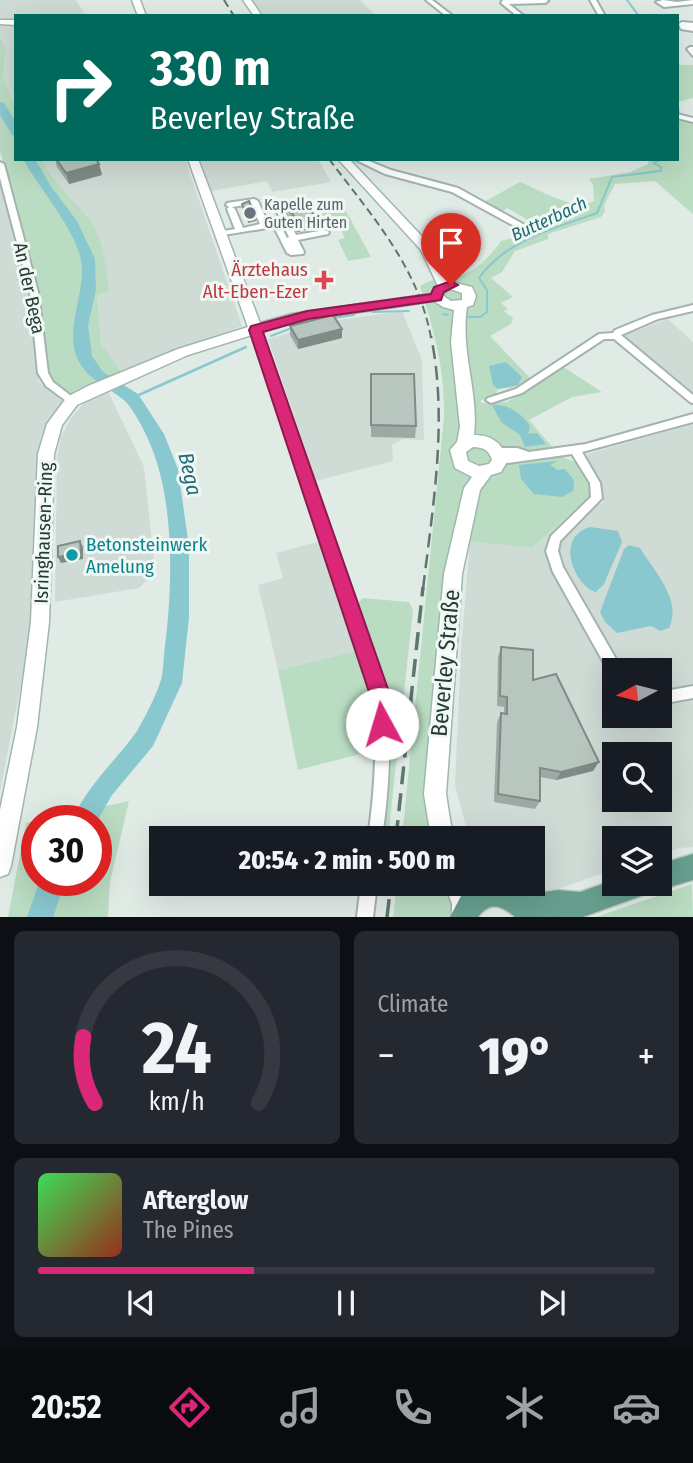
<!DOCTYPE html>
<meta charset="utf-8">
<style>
:root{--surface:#171b24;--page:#242831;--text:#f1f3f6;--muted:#9ea1a6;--line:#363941;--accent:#db2777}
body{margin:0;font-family:"Fira Sans Condensed",sans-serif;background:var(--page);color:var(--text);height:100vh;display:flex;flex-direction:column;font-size:26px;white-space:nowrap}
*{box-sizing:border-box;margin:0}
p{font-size:23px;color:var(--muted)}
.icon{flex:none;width:38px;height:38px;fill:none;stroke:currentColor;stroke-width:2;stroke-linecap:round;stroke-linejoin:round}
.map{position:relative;height:917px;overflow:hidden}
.sheet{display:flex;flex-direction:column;gap:14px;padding:14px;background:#0d0f14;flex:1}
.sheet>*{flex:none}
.hud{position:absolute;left:14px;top:14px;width:665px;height:147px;border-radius:0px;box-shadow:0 7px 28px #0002;background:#00695c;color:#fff;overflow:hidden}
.needle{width:46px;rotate:263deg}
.tools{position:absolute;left:602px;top:658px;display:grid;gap:14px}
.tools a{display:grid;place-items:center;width:70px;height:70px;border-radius:0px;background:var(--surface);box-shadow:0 7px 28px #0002;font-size:35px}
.speed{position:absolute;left:21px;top:805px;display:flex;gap:14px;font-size:35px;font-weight:700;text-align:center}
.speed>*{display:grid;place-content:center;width:91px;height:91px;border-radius:50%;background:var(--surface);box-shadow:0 7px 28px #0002;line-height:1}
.speed .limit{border:10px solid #d22;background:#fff;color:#111}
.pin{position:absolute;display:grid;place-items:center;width:60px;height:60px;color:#fff;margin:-72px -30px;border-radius:50% 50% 50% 0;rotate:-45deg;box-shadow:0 0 7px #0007}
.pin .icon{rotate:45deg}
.me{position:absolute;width:77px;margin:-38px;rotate:354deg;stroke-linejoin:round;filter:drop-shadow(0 0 5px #0008)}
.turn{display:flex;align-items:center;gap:24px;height:147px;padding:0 21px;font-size:32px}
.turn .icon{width:91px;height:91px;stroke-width:2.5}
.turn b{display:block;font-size:49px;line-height:60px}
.big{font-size:52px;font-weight:800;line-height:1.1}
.sheet .tile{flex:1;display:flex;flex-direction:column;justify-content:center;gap:10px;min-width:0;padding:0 24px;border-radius:10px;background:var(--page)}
.sheet .dial{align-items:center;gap:0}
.dial svg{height:182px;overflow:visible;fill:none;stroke:var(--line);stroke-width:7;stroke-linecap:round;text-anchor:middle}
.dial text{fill:var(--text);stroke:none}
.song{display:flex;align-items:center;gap:21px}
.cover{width:84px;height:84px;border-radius:10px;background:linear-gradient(135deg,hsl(130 70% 55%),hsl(10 70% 35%))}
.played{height:7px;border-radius:4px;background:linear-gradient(90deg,var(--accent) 35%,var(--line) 35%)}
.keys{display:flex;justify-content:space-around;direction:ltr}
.heat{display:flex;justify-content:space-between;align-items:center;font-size:38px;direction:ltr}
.sheet .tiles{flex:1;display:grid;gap:14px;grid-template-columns:1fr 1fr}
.tile:last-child{grid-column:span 2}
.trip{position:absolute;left:149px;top:826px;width:396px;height:70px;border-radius:0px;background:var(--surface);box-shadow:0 7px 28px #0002;font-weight:800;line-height:70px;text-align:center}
.tab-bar{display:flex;height:112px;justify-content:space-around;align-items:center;background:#090b0e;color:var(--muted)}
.tab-bar .icon{width:49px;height:49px}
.tab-bar .current{color:var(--accent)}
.tab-bar b{font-size:32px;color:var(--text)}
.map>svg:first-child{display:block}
.built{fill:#cfdbd5;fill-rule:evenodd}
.green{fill:#badcc2}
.water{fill:#8ac8cf}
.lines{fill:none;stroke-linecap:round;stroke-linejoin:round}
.stream-far1{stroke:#8ac8cf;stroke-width:2}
.stream{stroke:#8ac8cf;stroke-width:2.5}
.river{fill:#8ac8cf;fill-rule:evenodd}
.street-casing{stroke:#a4b3ad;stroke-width:4}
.secondary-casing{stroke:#a0b7ad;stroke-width:3}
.primary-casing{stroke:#c1c8c6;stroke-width:3}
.street{fill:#fff;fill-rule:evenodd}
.secondary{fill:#fff;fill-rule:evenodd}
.primary{fill:#679f8e;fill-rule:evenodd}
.rail-far2{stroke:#5c776e;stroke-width:2;stroke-dasharray:8 4.5;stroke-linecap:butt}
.rail-far1{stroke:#5c776e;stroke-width:2.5;stroke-dasharray:14 7;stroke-linecap:butt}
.rail{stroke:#5c776e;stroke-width:3.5;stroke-dasharray:18 9;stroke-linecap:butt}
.wall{fill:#9daaa4}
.shaded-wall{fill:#808b86}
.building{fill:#b7c6bf;stroke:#808b86;stroke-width:2}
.route{fill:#db2777;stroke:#8e194d;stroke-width:2}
.worship-dot{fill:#6b7280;stroke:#f1f8f4;stroke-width:2.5}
.health-dot{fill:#e0444e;stroke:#f1f8f4;stroke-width:2.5}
.culture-dot{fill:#0f9aa8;stroke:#f1f8f4;stroke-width:2.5}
.labels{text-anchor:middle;stroke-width:6;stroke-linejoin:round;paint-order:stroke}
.far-worship-label{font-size:16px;fill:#5b616d;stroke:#f1f8f4;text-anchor:start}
.far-water-label{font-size:18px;font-style:italic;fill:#1e6b75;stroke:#f1f8f4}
.health-label{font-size:19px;fill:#be3a42;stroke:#f1f8f4;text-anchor:end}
.street-label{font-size:19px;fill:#223b33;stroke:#f1f8f4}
.culture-label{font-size:19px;fill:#0d838f;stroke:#f1f8f4;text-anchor:start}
.water-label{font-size:21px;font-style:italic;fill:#1e6b75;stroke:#f1f8f4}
.near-street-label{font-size:23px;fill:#223b33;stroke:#f1f8f4}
</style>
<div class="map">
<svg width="693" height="917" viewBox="0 0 693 917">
<rect width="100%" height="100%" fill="#e1ebe6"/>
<!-- built -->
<g class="built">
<polygon points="0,0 76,0 86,16 16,16 16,21 0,20"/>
<polygon points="252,0 360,0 376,16 264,16"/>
<polygon points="0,24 16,26 16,109 3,78 6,49 0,35"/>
<polygon points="42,159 185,159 242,326 121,372 101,345 97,295 109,292 63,194"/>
<polygon points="200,159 318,159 331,182 272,192 267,181 211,191"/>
<polygon points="0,171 29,291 39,382 64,403 41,436 34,616 0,792"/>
<polygon points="402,311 422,360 424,440 403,439 392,445 393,461 316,481 268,339 331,321"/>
<polygon points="668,319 693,342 693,395 625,341 624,335"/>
<polygon points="108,391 144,467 155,572 139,588 55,602 57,458 61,437 71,418 85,402"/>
<path d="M693 424V847L679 848 660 854V838H614V869L548 893 529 891 518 884H532V838H469L455 785 461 650 470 540 532 548 574 510 603 503 602 490 589 464 587 454ZM614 670H660V716H614ZM614 754H660V800H614Z"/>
<polygon points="322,541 360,650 278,670 258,585 283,578 276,553"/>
</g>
<!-- green -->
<g class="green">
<path d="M0 36 6 49 3 78 16 109V159H42C55 186 71 197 89 219 104 239 106 268 109 292L97 295 101 344 121 372 75 396 52 381 48 371 38 291 0 151Z"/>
<polygon points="677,65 693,65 693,98 678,102 681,115 677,114"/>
<path d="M677 117 693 122V214L655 181 615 184 604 205 605 211 601 217 548 234V239L515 251 502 272 491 278 513 297 501 303 508 309 504 311 513 318 511 324 490 336 532 380 511 388 498 389 495 397 481 400V403L507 402 562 366 602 392 572 397 529 420 560 456 580 464 591 487 590 496 532 548 451 539C438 593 438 649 433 704 430 746 419 797 431 838H402L444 417C445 370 434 330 420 286 434 277 443 280 458 277 476 272 491 255 501 241L522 236 538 226 507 208 501 212 484 202 520 182C540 190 575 212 594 201L593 185 589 179 630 172 648 164 649 159H677Z"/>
<polygon points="340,200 371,257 348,261 338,240 345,238 338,223 327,224 317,204"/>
<polygon points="362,598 409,602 413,610 388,838 381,838 385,801 387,700 357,605"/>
<polygon points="360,650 373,686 376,739 364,753 298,770 278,670"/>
<polygon points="129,801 110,882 108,917 8,917 26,823 37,821 37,880 96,880 96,821 37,821"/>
<polygon points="397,884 448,884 454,903 452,917 393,917"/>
<polygon points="692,884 693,917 596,917"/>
</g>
<!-- water -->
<g class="water">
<polygon points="506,362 522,377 518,385 498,389 493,385 489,366"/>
<path d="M492 405C509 404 521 413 530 426L528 434 537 433 546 444 525 447 520 435 501 422Z"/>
<polygon points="557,461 550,465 558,470 565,469 574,480 573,491 562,497 534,494 521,479 519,465"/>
<path d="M590 527 618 531 622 542 604 584 596 592C579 590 551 539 590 527Z"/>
<path d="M629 545 640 548C654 571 683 601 669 628L660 631 651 626 617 633 605 622 600 612 624 549Z"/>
</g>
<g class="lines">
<!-- stream-far1 -->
<g class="stream-far1">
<polyline points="627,0 639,16"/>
<polyline points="372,312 409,311"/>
<polyline points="443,314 448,315"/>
<path d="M464 317H480L487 312V290L479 278C506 240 555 228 597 213L612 177 661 171V167L654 163 661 159"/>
<polyline points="333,318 354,315"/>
<polyline points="271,336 292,328"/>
</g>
<!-- stream -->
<polyline class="stream" points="132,398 246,347"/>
<!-- river -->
<g class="river">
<polygon points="0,102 4,103 16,123 16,136 12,135 0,115"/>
<path d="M23 159H35L50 185 77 221 95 259 96 290 88 325 92 356 103 372 138 394 164 434 178 469 189 547V617L182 683 153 746 112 795 96 823V821H72C87 785 115 762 137 731 145 717 155 698 160 683 164 672 163 658 165 646 173 583 175 495 147 437 142 426 133 409 125 401 107 386 89 381 78 360 63 329 87 292 81 260 75 229 39 188 23 159Z"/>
<polygon points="40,880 66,880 53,917 27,917"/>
</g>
<!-- street casing -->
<g class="street-casing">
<g id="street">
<polygon points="426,0 432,0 453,16 446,16"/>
<polygon points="503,0 547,0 548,1 545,3 509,4 524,16 517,16 501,3"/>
<polygon points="590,0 596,0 605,16 599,16"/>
<polygon points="663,0 677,2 693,0 693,4 664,7 656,2"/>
<polygon points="682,22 693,23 693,27 685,26 693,27 693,31 681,29 679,24"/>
<polygon points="690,47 693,47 693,56 687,49"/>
<polygon points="677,114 693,118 693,122 677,118"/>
<polygon points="354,159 364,159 391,170 458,188 532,229 541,225 545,227 535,234 529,234 452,192 385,174"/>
<polygon points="0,162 4,164 38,292 48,373 53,382 75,399 77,401 75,403 69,403 46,386 38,373 30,292 0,178"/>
<path d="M254 199 258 201 268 223 281 221 274 205 278 203 282 205 296 235 325 230 329 232 328 234 298 240 304 252 303 254 291 255 287 253 274 227 217 236V232L235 229 227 209 229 207 226 205 227 203ZM251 204 260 224 243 228 235 209 232 207ZM283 225 289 237 287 238 281 226Z"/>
<polygon points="693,305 693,311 658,319 621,335 693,395 693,403 690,402 614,339 604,339 522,393 491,403 486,400 488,398 516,389 599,334 613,333 615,330 652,315"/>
<path d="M256 327 261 330 386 692C392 741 389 790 382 838H368C375 789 378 741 372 692L251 330Z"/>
<polygon points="693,414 693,422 582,452 600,483 602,498 560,541 558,551 563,567 620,666 621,670 614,670 614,676 610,674 553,572 546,551 551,536 591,497 590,483 572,454 500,464 496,463 495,460 496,457 501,456 494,455 493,452 498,448 517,448 529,452 586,444"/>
<polygon points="693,686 693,698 660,704 660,692"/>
<polygon points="361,884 377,884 373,917 357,917"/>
</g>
</g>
<!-- secondary casing -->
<g class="secondary-casing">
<g id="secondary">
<polygon points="132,0 140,0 146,16 138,16"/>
<polygon points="243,0 251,0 262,16 254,16"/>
<polygon points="0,20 16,20 16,25 0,24"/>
<path d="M188 159H198L260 323 292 314 431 294 438 286 421 250 338 159H349L431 246 448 281 472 287 476 296 473 305 467 307C460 351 479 392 474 435 492 435 502 443 508 460L501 472 491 475 480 490 462 574 446 794 453 838H431L424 794 444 574 464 488 472 477 455 468 450 450 457 442 460 427 451 342 454 310 443 307 434 301 293 322 188 355 77 405 62 425 54 454 49 622 37 727 11 866 8 874 0 877V810L17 727 31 622 38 454 47 424 67 397 88 386 178 349 248 327ZM450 289 462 293V300L451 301 445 297 443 294ZM473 447C483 447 489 450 492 460L489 464 479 466 468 461 466 452Z"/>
<polygon points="445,884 467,884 476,904 474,917 452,917 452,904"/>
</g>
</g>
<!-- primary casing -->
<g class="primary-casing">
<path id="primary" d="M693 854V880L660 890 652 886 649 893 583 917H515C501 905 490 901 478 917H450L461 896 479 884H510L529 894 558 890 580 892 614 880V884H660V864Z"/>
</g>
<!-- street -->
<use href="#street" class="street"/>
<!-- secondary -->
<use href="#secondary" class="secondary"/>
<!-- primary -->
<use href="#primary" class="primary"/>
<!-- rail-far2 -->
<g class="rail-far2">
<polyline points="224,0 234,16"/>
<path d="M329 159C371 215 418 266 431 338"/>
</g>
<!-- rail-far1 -->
<path class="rail-far1" d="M423 589C433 505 448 420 431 336"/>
<!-- rail -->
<g class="rail">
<polyline points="396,838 423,587"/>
<polyline points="387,917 391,884"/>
</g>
</g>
<!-- wall -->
<g class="wall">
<polygon points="55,159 69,159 99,164 102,175 69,184 57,167"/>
<polygon points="287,201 316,228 297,232 287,210"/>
<polygon points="290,326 342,329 342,338 298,349 290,335"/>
<polygon points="371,385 416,426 415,438 371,437"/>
<polygon points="501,647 533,680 593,771 556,780 540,777 540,801 535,809 494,802 497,722 501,713 504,714 504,707 497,706 498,657"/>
</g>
<!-- shaded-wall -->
<g class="shaded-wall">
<polygon points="99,164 102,175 69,184 66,173"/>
<polygon points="255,215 256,221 248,223 247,217"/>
<polygon points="316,219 316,228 297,232 297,223"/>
<polygon points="342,329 342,338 298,349 298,340"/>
<polygon points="80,541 83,547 83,559 61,563 58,557"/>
<polygon points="599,762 593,771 556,780 561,772"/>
</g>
<!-- building -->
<g class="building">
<polygon points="56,159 96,159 99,164 66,173"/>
<polygon points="304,198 316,219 297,223 287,201"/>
<polygon points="249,201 255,215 247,217 242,204"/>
<polygon points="333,315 342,329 298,340 290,326"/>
<polygon points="371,374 414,374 416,426 371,425"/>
<polygon points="80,541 81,553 58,557 58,546"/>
<polygon points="501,647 533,650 533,680 556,674 599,762 561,772 540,768 540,801 498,794 501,713 507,714 507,697 500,696"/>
</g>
<!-- route -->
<polygon class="route" points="451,281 458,285 444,292 441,300 308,319 263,332 389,692 392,724 389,731 382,734 374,731 369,692 249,330 251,326 307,311 431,294 434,287"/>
<!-- markers -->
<circle class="worship-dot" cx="250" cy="213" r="7"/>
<path class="health-dot" d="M320.5 269.5h7v7h7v7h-7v7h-7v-7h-7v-7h7z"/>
<circle class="culture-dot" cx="72" cy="555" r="7"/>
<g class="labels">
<!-- far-worship labels -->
<g class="far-worship-label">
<text x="264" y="210">Kapelle zum<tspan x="264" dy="18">Guten Hirten</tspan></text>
</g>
<!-- far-water labels -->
<g class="far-water-label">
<text transform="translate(549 219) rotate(-25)" y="6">Butterbach</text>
</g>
<!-- health labels -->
<g class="health-label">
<text x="308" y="276">Ärztehaus<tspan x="308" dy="22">Alt-Eben-Ezer</tspan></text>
</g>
<!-- street labels -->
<g class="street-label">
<text transform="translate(30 288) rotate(78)" y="7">An der Bega</text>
<text transform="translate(43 533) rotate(-88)" y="7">Isringhausen-Ring</text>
</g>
<!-- culture labels -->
<g class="culture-label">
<text x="86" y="551">Betonsteinwerk<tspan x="86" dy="22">Amelung</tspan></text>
</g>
<!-- water labels -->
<g class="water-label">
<text transform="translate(190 474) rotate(77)" y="7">Bega</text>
</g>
<!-- near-street labels -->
<g class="near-street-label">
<text transform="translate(445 663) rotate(-85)" y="8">Beverley Straße</text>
</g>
</g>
</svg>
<div class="tools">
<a><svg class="needle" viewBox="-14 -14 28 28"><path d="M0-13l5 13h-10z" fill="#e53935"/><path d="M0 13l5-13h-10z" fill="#9ea1a6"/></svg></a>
<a><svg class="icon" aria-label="search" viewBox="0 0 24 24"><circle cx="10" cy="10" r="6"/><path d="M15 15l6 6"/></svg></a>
<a><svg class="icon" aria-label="layers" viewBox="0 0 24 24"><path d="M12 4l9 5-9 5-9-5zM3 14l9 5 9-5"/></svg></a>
</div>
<div class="speed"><div class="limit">30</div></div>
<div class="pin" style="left:451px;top:285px;background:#d93025"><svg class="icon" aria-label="arrive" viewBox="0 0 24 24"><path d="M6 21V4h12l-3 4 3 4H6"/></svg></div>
<svg class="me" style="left:382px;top:724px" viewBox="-20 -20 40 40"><circle r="19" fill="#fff"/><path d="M0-13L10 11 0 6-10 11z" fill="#db2777"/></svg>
<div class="trip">20:54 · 2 min · 500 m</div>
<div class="hud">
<div class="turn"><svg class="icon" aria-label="right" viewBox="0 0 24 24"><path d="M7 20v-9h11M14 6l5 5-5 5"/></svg><div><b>330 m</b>Beverley Straße</div></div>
</div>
</div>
<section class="sheet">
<div class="tiles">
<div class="tile dial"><svg viewBox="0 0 100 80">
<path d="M14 69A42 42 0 1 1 86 69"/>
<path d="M14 69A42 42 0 0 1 9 40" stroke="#db2777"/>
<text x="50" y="56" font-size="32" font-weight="700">24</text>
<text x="50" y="72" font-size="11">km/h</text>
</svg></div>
<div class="tile"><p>Climate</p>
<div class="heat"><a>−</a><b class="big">19°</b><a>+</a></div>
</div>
<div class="tile">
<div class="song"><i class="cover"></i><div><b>Afterglow</b><p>The Pines</p></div></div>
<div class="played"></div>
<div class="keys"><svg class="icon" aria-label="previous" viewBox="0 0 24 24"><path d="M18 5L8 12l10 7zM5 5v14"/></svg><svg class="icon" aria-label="pause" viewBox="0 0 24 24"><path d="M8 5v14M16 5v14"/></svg><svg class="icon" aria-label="next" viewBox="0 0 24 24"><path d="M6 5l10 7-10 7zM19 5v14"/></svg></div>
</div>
</div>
</section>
<nav class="tab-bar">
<b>20:52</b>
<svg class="icon current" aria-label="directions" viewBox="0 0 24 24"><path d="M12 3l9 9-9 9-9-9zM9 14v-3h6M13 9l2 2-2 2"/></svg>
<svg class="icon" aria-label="music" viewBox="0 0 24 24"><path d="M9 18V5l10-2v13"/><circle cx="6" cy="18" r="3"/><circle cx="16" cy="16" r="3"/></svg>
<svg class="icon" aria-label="phone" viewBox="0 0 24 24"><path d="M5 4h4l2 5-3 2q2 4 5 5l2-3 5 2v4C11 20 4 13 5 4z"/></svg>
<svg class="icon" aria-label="climate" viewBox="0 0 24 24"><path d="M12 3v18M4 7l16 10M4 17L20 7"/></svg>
<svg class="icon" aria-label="car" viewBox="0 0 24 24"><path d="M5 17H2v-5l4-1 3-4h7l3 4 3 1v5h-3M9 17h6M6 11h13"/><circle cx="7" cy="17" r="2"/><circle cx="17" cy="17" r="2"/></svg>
</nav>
